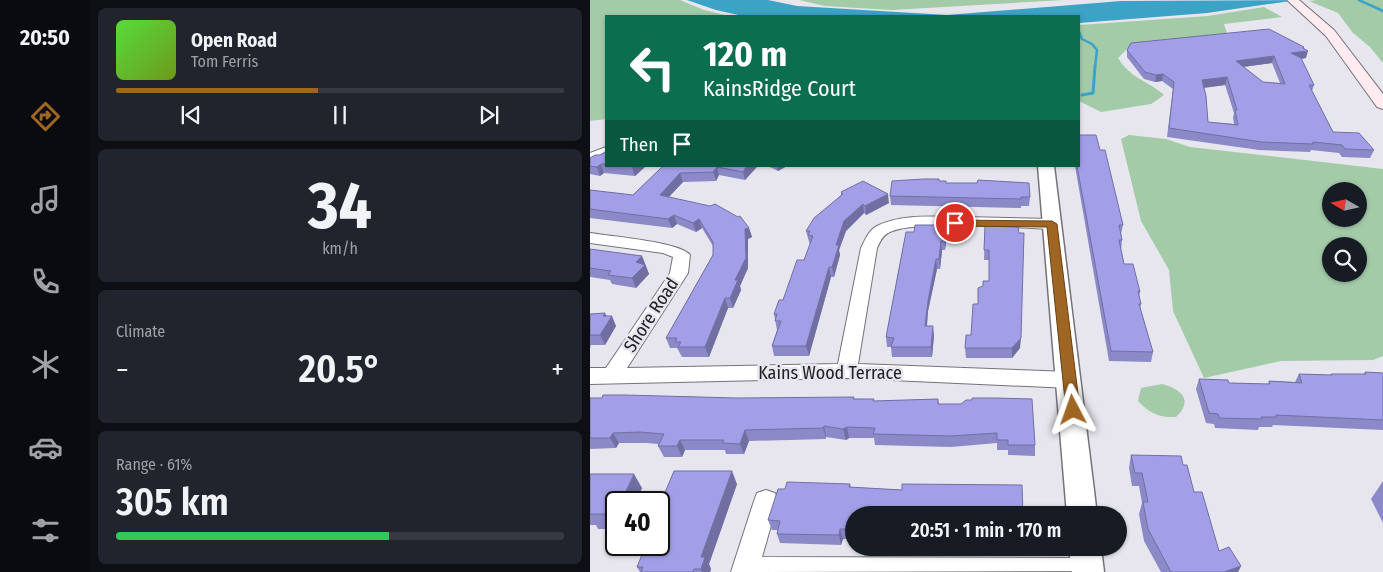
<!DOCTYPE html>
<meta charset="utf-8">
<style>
:root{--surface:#171b24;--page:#20242c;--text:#f1f3f6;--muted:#9ea1a6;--line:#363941;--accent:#9e6622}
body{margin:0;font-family:"Fira Sans Condensed",sans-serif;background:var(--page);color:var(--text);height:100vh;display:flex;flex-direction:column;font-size:19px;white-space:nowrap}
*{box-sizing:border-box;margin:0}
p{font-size:16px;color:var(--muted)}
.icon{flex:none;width:28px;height:28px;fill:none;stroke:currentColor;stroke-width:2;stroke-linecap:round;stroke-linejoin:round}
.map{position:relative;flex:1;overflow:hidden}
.drawer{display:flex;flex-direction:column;gap:8px;padding:8px;background:#0d0f14;width:500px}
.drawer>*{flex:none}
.hud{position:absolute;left:15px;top:15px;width:475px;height:152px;border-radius:0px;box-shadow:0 1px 4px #0004;background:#0b6e4f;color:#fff;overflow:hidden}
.needle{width:32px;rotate:279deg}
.buttons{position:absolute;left:732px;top:182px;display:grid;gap:10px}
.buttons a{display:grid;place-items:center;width:45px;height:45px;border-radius:50%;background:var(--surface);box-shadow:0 1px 4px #0004;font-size:25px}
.speed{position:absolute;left:15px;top:491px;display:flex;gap:10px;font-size:25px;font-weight:700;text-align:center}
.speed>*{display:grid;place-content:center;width:65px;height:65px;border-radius:50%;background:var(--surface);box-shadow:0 1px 4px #0004;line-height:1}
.speed .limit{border:2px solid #111;border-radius:8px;background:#fff;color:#111}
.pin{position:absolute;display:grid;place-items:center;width:42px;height:42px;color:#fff;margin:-21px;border:2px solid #fff;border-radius:50%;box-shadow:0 1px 5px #0007}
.me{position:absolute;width:55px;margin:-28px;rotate:356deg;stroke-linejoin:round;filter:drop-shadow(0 0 4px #0008)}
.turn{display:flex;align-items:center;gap:18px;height:105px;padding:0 15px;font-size:22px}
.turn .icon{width:65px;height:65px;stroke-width:2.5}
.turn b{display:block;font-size:35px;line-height:42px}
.then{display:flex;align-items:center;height:48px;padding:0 15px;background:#0003;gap:10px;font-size:19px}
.big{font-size:38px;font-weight:600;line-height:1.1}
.drawer .card{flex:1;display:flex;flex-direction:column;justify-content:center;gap:8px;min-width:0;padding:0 18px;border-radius:8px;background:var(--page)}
.drawer .dial{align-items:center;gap:0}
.dial b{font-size:65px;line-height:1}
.song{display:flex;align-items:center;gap:15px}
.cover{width:60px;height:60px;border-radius:8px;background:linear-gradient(135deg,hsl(110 70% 55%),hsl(80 70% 35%))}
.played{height:5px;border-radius:2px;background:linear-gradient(90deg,var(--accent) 45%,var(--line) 45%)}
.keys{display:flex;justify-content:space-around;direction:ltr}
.heat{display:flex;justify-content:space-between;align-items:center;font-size:28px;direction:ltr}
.charge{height:8px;border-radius:4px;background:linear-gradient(90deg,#34c759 61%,var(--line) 0)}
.trip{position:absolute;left:255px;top:506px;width:282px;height:50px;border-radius:25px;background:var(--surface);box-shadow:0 1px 4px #0004;font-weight:600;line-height:50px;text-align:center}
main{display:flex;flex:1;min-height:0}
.menu{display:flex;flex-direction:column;width:90px;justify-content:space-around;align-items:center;background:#090b0e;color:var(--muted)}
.menu .icon{width:35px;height:35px}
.menu .selected{color:var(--accent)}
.menu b{font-size:22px;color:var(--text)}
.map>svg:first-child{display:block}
.green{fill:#a3cba8;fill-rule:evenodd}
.water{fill:#3ca2c6}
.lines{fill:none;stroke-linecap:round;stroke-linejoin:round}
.stream-far1{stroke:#3ca2c6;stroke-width:2.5}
.stream{stroke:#3ca2c6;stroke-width:3}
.minor-casing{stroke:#74737a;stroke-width:2}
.tertiary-casing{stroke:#74737a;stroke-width:3}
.secondary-casing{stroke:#74737a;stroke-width:2}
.minor{fill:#fff;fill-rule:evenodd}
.tertiary{fill:#fff;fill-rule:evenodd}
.secondary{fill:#ffebf0;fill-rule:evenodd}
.wall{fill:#8b89c8;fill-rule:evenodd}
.shaded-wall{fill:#716fa2}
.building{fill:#a29fe8;stroke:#716fa2;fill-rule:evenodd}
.route{fill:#9e6622;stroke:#674216}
.labels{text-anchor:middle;stroke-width:5;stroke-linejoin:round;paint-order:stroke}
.street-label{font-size:18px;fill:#222224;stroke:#e7e6ee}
</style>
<main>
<nav class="menu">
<b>20:50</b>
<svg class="icon selected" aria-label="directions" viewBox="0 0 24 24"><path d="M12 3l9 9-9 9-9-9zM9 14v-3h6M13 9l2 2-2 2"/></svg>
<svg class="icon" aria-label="music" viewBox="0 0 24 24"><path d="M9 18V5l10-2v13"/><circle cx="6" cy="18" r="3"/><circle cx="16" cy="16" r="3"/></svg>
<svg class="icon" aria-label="phone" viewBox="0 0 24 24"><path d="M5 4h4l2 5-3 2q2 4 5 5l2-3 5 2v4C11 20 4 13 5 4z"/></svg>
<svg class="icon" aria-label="climate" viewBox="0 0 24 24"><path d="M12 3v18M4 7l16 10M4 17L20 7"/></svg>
<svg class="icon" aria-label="car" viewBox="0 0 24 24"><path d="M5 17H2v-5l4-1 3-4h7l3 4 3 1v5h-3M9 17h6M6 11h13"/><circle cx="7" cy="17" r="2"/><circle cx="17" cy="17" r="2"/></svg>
<svg class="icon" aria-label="filters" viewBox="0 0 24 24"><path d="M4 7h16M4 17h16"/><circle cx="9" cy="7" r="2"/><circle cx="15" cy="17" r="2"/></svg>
</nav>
<section class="drawer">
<div class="card">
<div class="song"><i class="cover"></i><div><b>Open Road</b><p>Tom Ferris</p></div></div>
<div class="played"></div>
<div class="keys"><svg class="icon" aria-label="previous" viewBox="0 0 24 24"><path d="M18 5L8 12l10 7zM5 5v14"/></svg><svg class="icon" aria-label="pause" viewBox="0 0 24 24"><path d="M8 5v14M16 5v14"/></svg><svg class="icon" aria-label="next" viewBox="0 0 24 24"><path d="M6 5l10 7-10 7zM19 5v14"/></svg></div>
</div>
<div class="card dial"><b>34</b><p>km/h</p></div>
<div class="card"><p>Climate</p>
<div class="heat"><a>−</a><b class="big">20.5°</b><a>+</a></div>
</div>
<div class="card"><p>Range · 61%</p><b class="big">305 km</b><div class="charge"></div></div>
</section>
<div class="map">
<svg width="793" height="572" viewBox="0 0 793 572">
<rect width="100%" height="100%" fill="#e7e6ee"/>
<!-- green -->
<g class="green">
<polygon points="0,0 90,0 114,10 139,16 16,16 16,119 0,121"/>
<polygon points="209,0 474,0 302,10 235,6"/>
<polygon points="727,0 793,0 793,63 780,47 763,33 748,13 719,1"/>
<path d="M674 7 692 17 634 24 637 33 540 46 528 58C541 79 557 80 574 95L561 104 511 112 489 101V25L618 16Z"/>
<path d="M539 135 576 139 600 147 793 169V356L783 360 691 361 614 378 583 311 579 270 551 221 531 139ZM741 191H769V219H741ZM741 246H769V274H741Z"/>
<path d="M572 384C591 389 604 400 586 417 570 418 559 413 548 401L551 388Z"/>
</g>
<!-- water -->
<polygon class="water" points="97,0 178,0 207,6 357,15 531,1 707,0 617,13 489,23 489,16 153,16 126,10"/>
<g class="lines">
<!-- stream-far1 -->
<g class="stream-far1">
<polyline points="769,0 793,11"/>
<polyline points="489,32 492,39 502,44 507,50 505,67"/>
</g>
<!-- stream -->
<polyline class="stream" points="492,95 503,93 505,66"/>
<!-- minor casing -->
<g class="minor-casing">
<g id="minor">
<polygon points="16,147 16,156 0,162 0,153"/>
<path d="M374 217 462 219 470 224 462 229C429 228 322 219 298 233 292 236 290 242 287 248L268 364 480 372 487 375 490 380 487 385 480 388 257 378 0 384V368H16L80 273 83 257 73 253 0 243V233C18 236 91 242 100 255L98 273 37 368 248 364 271 248C275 240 279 230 287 226 312 213 347 217 374 217Z"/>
<polygon points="176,490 185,493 188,501 172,557 497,558 507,562 510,571 141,572 164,501 167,493"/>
</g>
</g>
<!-- tertiary casing -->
<g class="tertiary-casing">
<g id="tertiary">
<polygon points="448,166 464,166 507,515 477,515"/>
<polygon points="479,548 511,548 514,572 482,572"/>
</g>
</g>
<!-- secondary casing -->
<g class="secondary-casing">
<polygon id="secondary" points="697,0 709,0 744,30 793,94 793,109 787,107 736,36"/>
</g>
<!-- minor -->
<use href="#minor" class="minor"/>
<!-- tertiary -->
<use href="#tertiary" class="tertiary"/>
<!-- secondary -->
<use href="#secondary" class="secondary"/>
</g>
<!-- wall -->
<g class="wall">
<path d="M714 47V48L716 58 711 59 724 85 722 91 743 132 784 150 780 158 752 157 749 153 721 150 720 152 669 150 577 137 583 89 572 81 565 82 554 79 537 57V50ZM682 63 690 83 673 82 654 67ZM635 85 644 113 643 118 644 124 618 122 614 88Z"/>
<polygon points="16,152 16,166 56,166 45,176 14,173 10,176 0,174 0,158 10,155"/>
<polygon points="73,166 167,166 155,180 129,175 126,181 93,182 79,197 159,228 162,237 158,239 158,268 150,286 151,290 143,308 138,308 119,357 92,357 87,348 80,348 76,338 123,255 123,246 112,228 106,232 87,224 82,228 0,218 0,190 43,195"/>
<polygon points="178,166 197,166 188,171"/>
<polygon points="485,166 489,166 533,225 531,234 532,240 531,250 534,264 550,292 549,296 551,304 550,309 563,352 561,362 519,361"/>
<polygon points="349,181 356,183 440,197 439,206 431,206 431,208 301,205 300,196"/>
<polygon points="251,192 299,203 276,215 274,213 256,231 249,250 250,255 244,277 241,277 219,356 184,356 182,346 187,330 184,314 193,300 214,260 220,245 216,231 251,195"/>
<polygon points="395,226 430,348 422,358 376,358 375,348 381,335 388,304 393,286 399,281 399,260 394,260"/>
<polygon points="316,232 357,235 355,250 352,250 350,269 347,269 338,311 337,326 344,335 342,357 302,357 301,347 297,347 296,337"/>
<polygon points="0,249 52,256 59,274 46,288 22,284 20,280 0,277"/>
<polygon points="0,314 17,316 26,326 15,345 1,345 0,348"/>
<polygon points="775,372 793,373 793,430 683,425 682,427 669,427 668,430 625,428 624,424 616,423 606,389 609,379 639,383 678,384 679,381 705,382 709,374 740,375 741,374 774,374"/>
<polygon points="0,398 284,399 284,401 348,399 349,404 445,445 445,456 418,455 418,450 407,450 407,443 361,447 285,445 284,438 259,438 256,440 236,437 236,439 159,441 154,454 136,454 135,450 95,450 92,457 74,457 68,446 69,444 56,443 29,443 26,448 0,449"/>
<polygon points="541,455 593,465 629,551 651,566 648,572 571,572 554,541 549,514 552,503 549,486 542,486 539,468"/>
<polygon points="0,474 52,488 46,502 26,502 26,524 24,529 8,529 6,525 0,525"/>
<polygon points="793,481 793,523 781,499"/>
<polygon points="147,484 119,564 121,569 120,572 50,572 47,567"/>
<polygon points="260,484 261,487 312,490 432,485 264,515 264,539 253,539 251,545 190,543 187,534 187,530 182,530 178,520 195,489"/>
</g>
<!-- shaded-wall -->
<g class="shaded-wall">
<polygon points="714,47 712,52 718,51 716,58 699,60 701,53"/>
<polygon points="684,56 682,63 644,68 646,61"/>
<polygon points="573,74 572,81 565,82 566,75"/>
<polygon points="637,77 635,85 611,88 612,80"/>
<polygon points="11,164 14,173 10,176 7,167"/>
<polygon points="43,166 56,166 45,176 42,167"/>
<polygon points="157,166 167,167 155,180 153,172"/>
<polygon points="187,166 197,166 188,171"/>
<polygon points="127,167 129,175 126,181 123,172"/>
<polygon points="90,173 93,182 73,203 70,195"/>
<polygon points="298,194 299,203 276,215 275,206"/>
<polygon points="273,204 274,213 256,231 249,250 250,255 244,277 242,267 246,245 254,221"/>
<polygon points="84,215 87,224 82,228 78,219"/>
<polygon points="109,219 112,228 106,232 103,223"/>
<polygon points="356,225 357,235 355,250 355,241"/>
<polygon points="159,228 162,237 158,239 158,268 150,286 151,290 143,308 140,298 145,280 155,229"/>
<polygon points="351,241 352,250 350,269 349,259"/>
<polygon points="52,256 59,274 46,288 42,278 46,262"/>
<polygon points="346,259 347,269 338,311 336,335 335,326 338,301"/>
<polygon points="239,267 241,277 219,356 216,346"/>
<polygon points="135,298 138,308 119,357 115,347"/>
<polygon points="15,313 19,321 22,316 26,326 15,345 10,335 13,316"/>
<polygon points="343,326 344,335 342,357 341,347"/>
<polygon points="431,338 430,348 422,358 422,348"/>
<polygon points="234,426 236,437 236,439 233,428"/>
<polygon points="257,427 259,438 256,440 253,429"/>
<polygon points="155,430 159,441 154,454 150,444"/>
<polygon points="23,433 29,443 26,448 20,438"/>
<polygon points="90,440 95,450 92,457 87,446"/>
<polygon points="142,471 147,484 119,564 121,569 120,572 112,572 111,569 111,557"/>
<polygon points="44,474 52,488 46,502 31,502"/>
<polygon points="18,508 26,521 26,524 24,529 15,514"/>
<polygon points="250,529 253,539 251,545 249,535"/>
<polygon points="651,566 648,572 634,572"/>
</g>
<!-- building -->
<g class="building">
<path d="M679 29 714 47 713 48 718 51 701 53 711 58 724 85H719L743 132 769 133 784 150 755 149 752 145 723 142V144L671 142 579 128 584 82 573 74 566 75 555 72 537 50 541 43ZM684 56 695 84 673 82 646 61ZM637 77 647 110H645L648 125 618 122 616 96 612 80Z"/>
<polygon points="489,135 506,135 510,150 515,150 533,225 529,225 532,240 529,240 534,264 543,264 550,292 548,291 551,304 549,304 563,352 521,351 487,166 489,166"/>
<polygon points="15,152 16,152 16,164 11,164 7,167 0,166 0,158 5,155 10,155"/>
<polygon points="73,166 157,166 153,172 127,167 123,172 90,173 70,195 120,206 125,204 148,217 150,216 159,228 155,229 156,258 145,280 148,280 140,298 135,298 115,347 88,347 91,342 85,342 87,338 76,338 123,255 123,242 109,219 103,223 84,215 78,219 0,209 0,190 43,195"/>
<polygon points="333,179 349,179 349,181 356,181 356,183 387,183 388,180 439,183 440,197 431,197 431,199 300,196 302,181"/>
<polygon points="273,181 298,194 275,206 273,204 254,221 246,245 249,245 242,267 239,267 216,346 182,346 191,321 185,321 187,314 184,314 189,300 193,300 207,260 214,260 223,236 218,235 220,231 216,231 224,218 253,194 251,192"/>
<polygon points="325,225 356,225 355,241 351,241 349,259 346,259 338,301 335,326 343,326 341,347 301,347 304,338 296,337 316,232 324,232"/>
<polygon points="395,226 428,227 429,233 434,233 431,338 422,348 375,348 376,335 381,335 383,304 388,304 388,288 393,286 393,281 399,281 399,250 394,250"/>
<polygon points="0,249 52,256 46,262 55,265 42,278 18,275 21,271 0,268"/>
<polygon points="15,313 13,316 22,316 10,335 0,335 0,314"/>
<polygon points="775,372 793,373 793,420 686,415 686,417 671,417 672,419 629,418 628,414 619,413 609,379 638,380 639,383 680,384 679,381 712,383 709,374 742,375 741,374 776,374"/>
<polygon points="13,395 35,395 147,398 264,397 263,399 284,399 283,401 348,399 348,404 371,404 376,400 382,400 382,398 406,398 442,399 445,445 418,445 418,440 407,440 407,433 361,436 283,434 285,428 257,427 253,429 234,426 233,428 155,430 150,444 132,443 134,440 90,440 87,446 68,446 74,434 50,432 23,433 20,438 0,438 0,398 12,398"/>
<polygon points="541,455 591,456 593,465 597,465 604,492 612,492 629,551 639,547 651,566 634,572 581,572 558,529 553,502 558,502 552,473 545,473"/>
<polygon points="84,471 142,471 111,557 115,557 111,569 104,569 103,572 51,572 53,567 47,567 56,545 69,545 69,507"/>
<polygon points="0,474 44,474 31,502 26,502 26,508 18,508 15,514 0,514"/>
<polygon points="197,482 260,484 259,487 312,490 312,484 432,485 433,515 264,515 264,529 250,529 249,535 187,534 190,521 178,520 188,489 195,489"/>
</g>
<!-- route -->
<polygon class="route" points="361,220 462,221 467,224 490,410 488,414 478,414 476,410 457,227 365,226 360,223"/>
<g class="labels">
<!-- street labels -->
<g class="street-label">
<text transform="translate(61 315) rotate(-57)" y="6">Shore Road</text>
<text x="240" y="379">Kains Wood Terrace</text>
</g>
</g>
</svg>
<div class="buttons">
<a><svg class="needle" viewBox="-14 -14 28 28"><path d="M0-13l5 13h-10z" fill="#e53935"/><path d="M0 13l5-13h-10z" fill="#9ea1a6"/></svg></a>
<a><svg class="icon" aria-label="search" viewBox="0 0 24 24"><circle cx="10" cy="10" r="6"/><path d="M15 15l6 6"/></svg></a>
</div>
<div class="speed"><div class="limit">40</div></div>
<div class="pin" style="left:365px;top:223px;background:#d93025"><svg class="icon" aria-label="arrive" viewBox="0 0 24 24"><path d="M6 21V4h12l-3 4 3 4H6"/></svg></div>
<svg class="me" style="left:483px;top:410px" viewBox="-20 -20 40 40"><path d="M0-17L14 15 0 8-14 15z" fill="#9e6622" stroke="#fff" stroke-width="4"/></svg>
<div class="trip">20:51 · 1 min · 170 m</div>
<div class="hud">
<div class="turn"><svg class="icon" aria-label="left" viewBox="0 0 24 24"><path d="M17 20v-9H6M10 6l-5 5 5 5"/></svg><div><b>120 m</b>KainsRidge Court</div></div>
<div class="then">Then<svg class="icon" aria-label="arrive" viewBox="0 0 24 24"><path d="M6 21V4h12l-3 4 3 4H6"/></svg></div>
</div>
</div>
</main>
